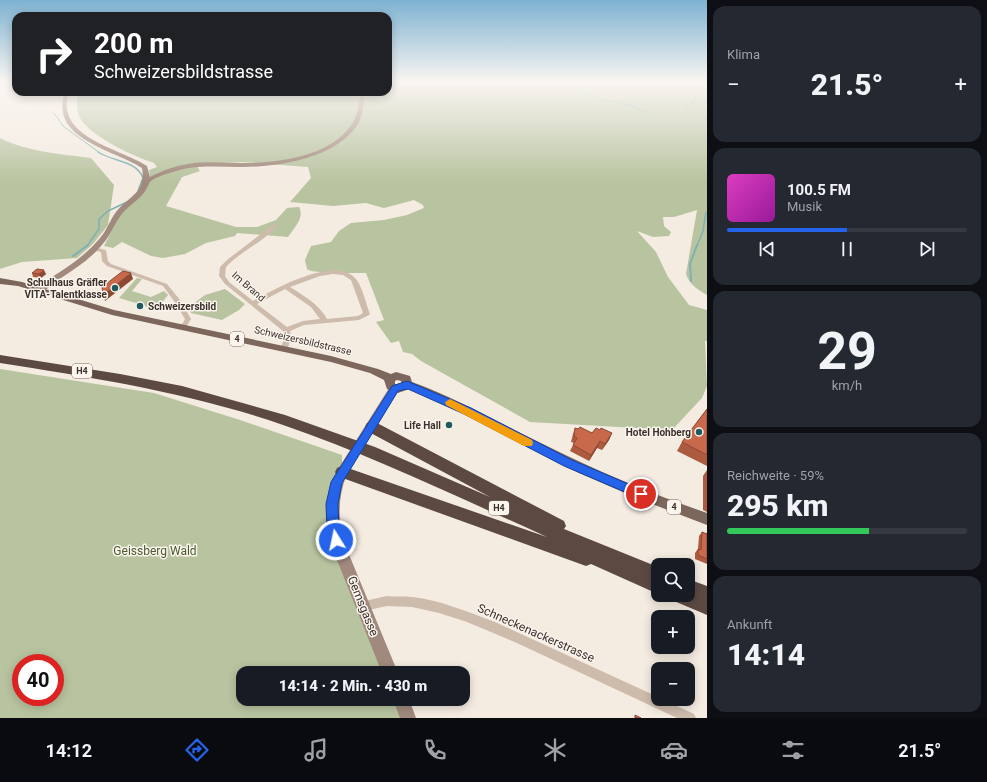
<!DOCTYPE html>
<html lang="de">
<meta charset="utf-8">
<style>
:root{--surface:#171b24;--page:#242831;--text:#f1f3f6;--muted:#9ea1a6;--line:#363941;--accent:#2563eb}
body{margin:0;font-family:Roboto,sans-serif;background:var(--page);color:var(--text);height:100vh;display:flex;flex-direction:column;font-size:15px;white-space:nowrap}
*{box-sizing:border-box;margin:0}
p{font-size:13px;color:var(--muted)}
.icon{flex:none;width:22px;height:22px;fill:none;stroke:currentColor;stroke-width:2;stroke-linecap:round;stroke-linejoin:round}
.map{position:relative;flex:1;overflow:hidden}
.drawer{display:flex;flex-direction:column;gap:6px;padding:6px;background:#0d0f14;width:280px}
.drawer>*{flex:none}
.hud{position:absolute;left:12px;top:12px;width:380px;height:84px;border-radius:12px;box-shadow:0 2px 10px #0003;background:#202124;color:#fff;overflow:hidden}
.fabs{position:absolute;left:651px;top:558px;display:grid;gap:8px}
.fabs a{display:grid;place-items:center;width:44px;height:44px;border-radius:8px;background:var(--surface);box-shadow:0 2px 10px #0003;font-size:20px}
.speed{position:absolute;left:12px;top:654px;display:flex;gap:8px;font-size:20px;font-weight:700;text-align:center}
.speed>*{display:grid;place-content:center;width:52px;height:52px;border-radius:50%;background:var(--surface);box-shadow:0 2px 10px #0003;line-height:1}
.speed .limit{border:6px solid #d22;background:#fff;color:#111}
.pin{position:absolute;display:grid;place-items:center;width:34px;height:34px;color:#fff;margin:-17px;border:2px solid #fff;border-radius:50%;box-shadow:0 1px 4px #0007}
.me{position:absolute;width:44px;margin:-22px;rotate:350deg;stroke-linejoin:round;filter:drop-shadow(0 0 3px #0008)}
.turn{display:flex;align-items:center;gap:14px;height:84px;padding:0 16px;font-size:18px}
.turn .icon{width:52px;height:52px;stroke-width:2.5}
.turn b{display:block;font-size:28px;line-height:34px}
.big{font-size:30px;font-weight:800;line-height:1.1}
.drawer .widget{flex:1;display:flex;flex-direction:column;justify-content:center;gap:6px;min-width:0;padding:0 14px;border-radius:12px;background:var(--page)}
.drawer .dial{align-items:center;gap:0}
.dial b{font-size:52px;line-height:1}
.song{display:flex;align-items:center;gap:12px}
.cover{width:48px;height:48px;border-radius:6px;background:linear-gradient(135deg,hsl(310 70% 55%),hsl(300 70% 35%))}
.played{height:4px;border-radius:2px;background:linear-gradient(90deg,var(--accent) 50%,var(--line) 50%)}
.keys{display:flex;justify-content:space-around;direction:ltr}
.heat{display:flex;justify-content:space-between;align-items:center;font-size:22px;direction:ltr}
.charge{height:6px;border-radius:3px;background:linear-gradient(90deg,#34c759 59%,var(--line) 0)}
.trip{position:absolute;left:236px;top:666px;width:234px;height:40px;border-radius:12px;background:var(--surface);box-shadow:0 2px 10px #0003;font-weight:800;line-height:40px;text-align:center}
.tab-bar{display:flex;height:64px;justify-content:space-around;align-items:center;background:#090b0e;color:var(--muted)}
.tab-bar .icon{width:28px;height:28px}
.tab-bar .on{color:var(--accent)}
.tab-bar b{font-size:18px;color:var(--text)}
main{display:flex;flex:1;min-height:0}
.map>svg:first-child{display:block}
.green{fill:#b8c4a0;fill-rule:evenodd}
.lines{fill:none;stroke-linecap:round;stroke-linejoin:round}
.stream-far2{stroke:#7fb0b2;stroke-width:1}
.stream-far1{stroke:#7fb0b2;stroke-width:1.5}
.stream{stroke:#7fb0b2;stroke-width:2}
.street{fill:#cdbbac;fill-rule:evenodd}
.secondary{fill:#a18a7d;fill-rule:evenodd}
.primary{fill:#7d675c;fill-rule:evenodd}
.highway{fill:#5c4a42;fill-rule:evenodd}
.wall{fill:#ac5a40}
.shaded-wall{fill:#8c4a34}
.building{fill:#c8694b;stroke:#8c4a34}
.route{fill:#2563eb;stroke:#184099}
.slow{fill:#f59e0b}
.poi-dot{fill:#1f5a5e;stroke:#fbf5ee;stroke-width:1.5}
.labels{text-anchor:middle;stroke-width:3;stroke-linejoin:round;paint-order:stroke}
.shield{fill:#fbf5ee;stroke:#756b66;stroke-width:1}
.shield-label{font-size:9px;font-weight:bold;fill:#3b302b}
.poi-label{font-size:10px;font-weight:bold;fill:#3b302b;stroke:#fbf5ee;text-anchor:end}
.street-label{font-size:10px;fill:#3b302b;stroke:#fbf5ee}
.near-park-label{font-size:12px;fill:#4a5a2e;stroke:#fbf5ee}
.near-street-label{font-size:12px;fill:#3b302b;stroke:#fbf5ee}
</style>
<main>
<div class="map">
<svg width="707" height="718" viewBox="0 0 707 718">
<rect width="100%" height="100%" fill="#f4ebe1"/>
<!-- green -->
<g class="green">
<path d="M388 81H707V295C698 290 689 284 686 274L697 210 674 217H663L664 226 671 232 669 236 653 237 637 231 656 252 668 277 689 305 707 310V342L705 340 707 386 702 398 672 430 530 422 421 361 412 354 403 352 399 341 391 343 376 322 384 320 366 273C356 273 312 274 307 269L305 260 311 246 331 242 339 231 351 223 384 220 407 215 424 208 423 205 414 200 384 208 366 203 333 206 290 202 311 178 308 167 242 162 199 163 197 166 200 171 182 177 166 206 236 227H257L276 220 287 208 299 207C305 217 294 228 288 237L237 233 235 236 206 243 185 254 163 258 151 256 122 242 113 248 104 246 121 212 135 201 151 181 149 170 157 167 154 163C133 156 96 139 82 121 76 113 76 102 78 92H388Z"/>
<path d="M0 138C28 152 61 154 91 158L114 185 108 225 93 244 77 258 22 262 0 269Z"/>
<polygon points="137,278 142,279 132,291 151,297 164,291 168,295 155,311 143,305 119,298"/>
<polygon points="225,289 245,304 239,310 222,320 191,313 189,307 205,295"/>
<path d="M0 369 154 393 240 420 342 455V472L332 517 390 673H243V699H401L408 718H0ZM21 663H55V697H21Z"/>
</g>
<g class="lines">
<!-- stream-far2 -->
<g class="stream-far2">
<polyline points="566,81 576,91 590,96"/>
<polyline points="594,97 631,106 646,112"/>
<polyline points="685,108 694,101 697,94"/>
<polyline points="54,113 63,126 100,153"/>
</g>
<!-- stream-far1 -->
<g class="stream-far1">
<path d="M98 152C113 162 136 160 143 178L138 191"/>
<polyline points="87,246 99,229 99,219 108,211 127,202"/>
<polyline points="697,246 703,231 706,212"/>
</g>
<!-- stream -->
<g class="stream">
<polyline points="73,256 88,245"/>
<polyline points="691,281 690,264 697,245"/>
</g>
<!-- street -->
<g class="street">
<path d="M274 224 277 226C262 243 241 251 226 267L225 276 229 282 253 301C275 289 332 257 354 277 362 284 366 304 370 314L369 315 359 320 304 325 290 331C292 338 290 348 283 351H281L280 349 285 337 283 331 225 284 219 276 220 267 227 260ZM333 274 343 275 351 280 363 313 358 316 327 319C319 304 304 296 290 287L320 276ZM285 289 311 307 320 319 303 321 287 327 257 304Z"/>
<polygon points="94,247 106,250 108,261 111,264 167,284 180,300 191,319 185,329 183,330 180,328 185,319 174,301 163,286 107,266 102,261 101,252 92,250 91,249"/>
<path d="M387 596C395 597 403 596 412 597 440 600 468 612 495 622L658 697V699H662L694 714 696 718H677L517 643 467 622 439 613 412 607 387 606 364 611 360 610 359 606 360 602Z"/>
</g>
<!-- secondary -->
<g class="secondary">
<path d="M65 92H69C54 138 120 148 147 166L150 177C162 171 174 166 188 164 206 161 224 163 243 163 278 163 330 157 352 124 358 115 359 102 361 92H365C364 102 363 115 358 124 337 158 278 167 242 167 219 167 195 164 173 172 166 174 155 177 150 182 148 185 146 191 143 194 135 203 125 208 119 218 113 227 109 238 101 246 90 259 75 269 61 278 54 283 46 291 38 293L34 290 35 288C58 273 83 259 100 238 107 230 110 220 116 212 130 195 146 193 142 168 115 150 48 139 65 92Z"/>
<path d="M395 384 399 385 400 388 347 474C338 496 338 517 343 540L398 673H382L329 540 326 522V505L332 480 338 469 391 385Z"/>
<polygon points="393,699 409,699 416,718 400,718"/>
</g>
<!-- primary -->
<path class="primary" d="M0 278 22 282 114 310 331 356 378 369 391 374 396 372 410 376 412 382C459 399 502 425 547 446 599 472 652 494 707 513V525L639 499 577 472 455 409 421 393 409 389 398 393 387 389 384 380 370 373 331 362 112 315 18 286 0 284ZM397 380 401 381 402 384H395V381Z"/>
<!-- highway -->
<g class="highway">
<path d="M0 355 120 374 182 386 285 415 375 447 490 497 367 431 365 427 367 423 372 422 377 423 564 521 566 526 564 529 658 567V594L591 564 586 566 337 476 335 472 337 468 342 466 547 537C460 498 373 456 283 425 191 393 95 378 0 363Z"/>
<polygon points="688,579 707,586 707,615 674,601 671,595 688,595"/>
</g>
</g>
<!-- wall -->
<g class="wall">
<polygon points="32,273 46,274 41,278 33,277"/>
<polygon points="707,409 707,466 677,451 682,442"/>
<polygon points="575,428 578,429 592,433 600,430 612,433 609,440 602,450 597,448 589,461 570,451 574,443 571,442 573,434"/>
<polygon points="707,470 707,512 703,510 703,476"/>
<polygon points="702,532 706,534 707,532 707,564 695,559 695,553 698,549 699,536"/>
</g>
<!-- shaded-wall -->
<g class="shaded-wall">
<polygon points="44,270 46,274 41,278 39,274"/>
<polygon points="131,273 133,279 105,301 103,295"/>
<polygon points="612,433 609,440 602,450 605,444"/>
<polygon points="600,441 597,448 589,461 591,455"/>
</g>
<!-- building -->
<g class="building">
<polygon points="37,269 44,270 39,274 32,273"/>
<polygon points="123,271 131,273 103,295 102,287"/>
<polygon points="707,409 707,455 682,442"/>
<polygon points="580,427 592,433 596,428 600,430 601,428 612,433 605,444 600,441 591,455 573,445 577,438 574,436 575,428 578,429"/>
<polygon points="702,532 707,534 707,559 698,555 698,549 701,550"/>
<polygon points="635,715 641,718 635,718"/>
</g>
<!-- sky -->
<linearGradient id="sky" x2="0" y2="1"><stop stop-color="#7eb2d2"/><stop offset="0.45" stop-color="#faf6f2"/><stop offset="1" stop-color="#faf6f2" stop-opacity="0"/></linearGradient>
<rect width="707" height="182" fill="url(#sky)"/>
<!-- route -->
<polygon class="route" points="407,381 471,408 572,460 645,491 646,494 645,498 641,499 564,466 464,414 408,389 398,391 342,483 338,504 339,529 342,540 340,544 336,545 332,544 327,529 326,504 331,482 392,386"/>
<!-- slow -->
<polygon class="slow" points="450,399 532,440 533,443 532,446 524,446 446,405 445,402"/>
<!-- markers -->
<g class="poi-dot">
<circle cx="115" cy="288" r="4"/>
<circle cx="140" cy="306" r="4"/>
<circle cx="449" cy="425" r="4"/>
<circle cx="699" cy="432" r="4"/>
</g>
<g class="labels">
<!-- shield labels -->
<g class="shield">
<rect x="230" y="332" width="14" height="14" rx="3"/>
<rect x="72" y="364" width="20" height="14" rx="3"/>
<rect x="667" y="500" width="14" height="14" rx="3"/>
<rect x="489" y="501" width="20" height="14" rx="3"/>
</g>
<g class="shield-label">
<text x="237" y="342">4</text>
<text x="82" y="374">H4</text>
<text x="674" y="510">4</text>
<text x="499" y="511">H4</text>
</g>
<!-- poi labels -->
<g class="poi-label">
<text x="107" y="286">Schulhaus Gräfler<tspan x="107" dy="12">VITA-Talentklasse</tspan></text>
<text x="148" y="310" text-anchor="start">Schweizersbild</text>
<text x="441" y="429">Life Hall</text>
<text x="691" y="436">Hotel Hohberg</text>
</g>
<!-- street labels -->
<g class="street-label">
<text transform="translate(249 286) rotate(41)" y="4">Im Brand</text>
<text transform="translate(303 340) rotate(13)" y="4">Schweizersbildstrasse</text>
</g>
<!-- near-park labels -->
<g class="near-park-label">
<text x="155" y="555">Geissberg Wald</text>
</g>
<!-- near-street labels -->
<g class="near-street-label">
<text transform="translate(363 606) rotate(68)" y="4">Gemsgasse</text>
<text transform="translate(536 633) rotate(24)" y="4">Schneckenackerstrasse</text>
</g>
</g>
</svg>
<div class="fabs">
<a><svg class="icon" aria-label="search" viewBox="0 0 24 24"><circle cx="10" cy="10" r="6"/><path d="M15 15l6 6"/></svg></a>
<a>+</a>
<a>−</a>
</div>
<div class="speed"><div class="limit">40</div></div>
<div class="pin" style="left:641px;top:494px;background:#d93025"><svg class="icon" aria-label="arrive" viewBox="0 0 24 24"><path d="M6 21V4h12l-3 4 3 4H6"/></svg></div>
<svg class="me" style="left:336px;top:540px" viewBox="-20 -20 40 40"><circle r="17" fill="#2563eb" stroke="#fff" stroke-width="3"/><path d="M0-11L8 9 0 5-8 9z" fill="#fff"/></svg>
<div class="trip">14:14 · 2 Min. · 430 m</div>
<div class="hud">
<div class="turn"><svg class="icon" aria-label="right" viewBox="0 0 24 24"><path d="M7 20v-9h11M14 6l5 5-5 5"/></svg><div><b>200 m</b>Schweizersbildstrasse</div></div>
</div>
</div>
<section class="drawer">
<div class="widget"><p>Klima</p>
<div class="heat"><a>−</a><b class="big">21.5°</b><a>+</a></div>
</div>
<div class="widget">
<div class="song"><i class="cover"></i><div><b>100.5 FM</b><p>Musik</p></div></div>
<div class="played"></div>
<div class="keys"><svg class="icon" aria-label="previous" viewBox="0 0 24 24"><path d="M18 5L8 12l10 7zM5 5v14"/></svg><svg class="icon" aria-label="pause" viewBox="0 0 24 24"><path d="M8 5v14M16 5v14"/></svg><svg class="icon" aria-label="next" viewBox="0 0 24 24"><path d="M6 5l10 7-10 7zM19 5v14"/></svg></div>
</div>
<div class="widget dial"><b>29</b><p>km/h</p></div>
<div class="widget"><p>Reichweite · 59%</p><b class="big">295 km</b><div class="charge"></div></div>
<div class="widget"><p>Ankunft</p><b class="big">14:14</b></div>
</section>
</main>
<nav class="tab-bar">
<b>14:12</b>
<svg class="icon on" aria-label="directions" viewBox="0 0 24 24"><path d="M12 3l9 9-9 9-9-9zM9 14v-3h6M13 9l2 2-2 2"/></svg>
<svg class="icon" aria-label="music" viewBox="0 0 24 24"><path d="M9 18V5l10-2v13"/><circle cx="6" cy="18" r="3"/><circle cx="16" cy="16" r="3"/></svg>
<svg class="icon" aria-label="phone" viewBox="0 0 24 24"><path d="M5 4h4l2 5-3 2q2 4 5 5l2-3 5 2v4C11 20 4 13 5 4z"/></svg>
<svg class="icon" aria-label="climate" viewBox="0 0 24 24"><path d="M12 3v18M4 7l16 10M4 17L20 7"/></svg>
<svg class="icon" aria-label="car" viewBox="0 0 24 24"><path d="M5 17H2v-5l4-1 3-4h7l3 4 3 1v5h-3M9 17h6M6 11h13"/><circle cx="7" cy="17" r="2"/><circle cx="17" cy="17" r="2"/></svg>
<svg class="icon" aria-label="filters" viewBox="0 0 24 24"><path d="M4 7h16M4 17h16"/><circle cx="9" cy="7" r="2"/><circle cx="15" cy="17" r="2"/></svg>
<b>21.5°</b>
</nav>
